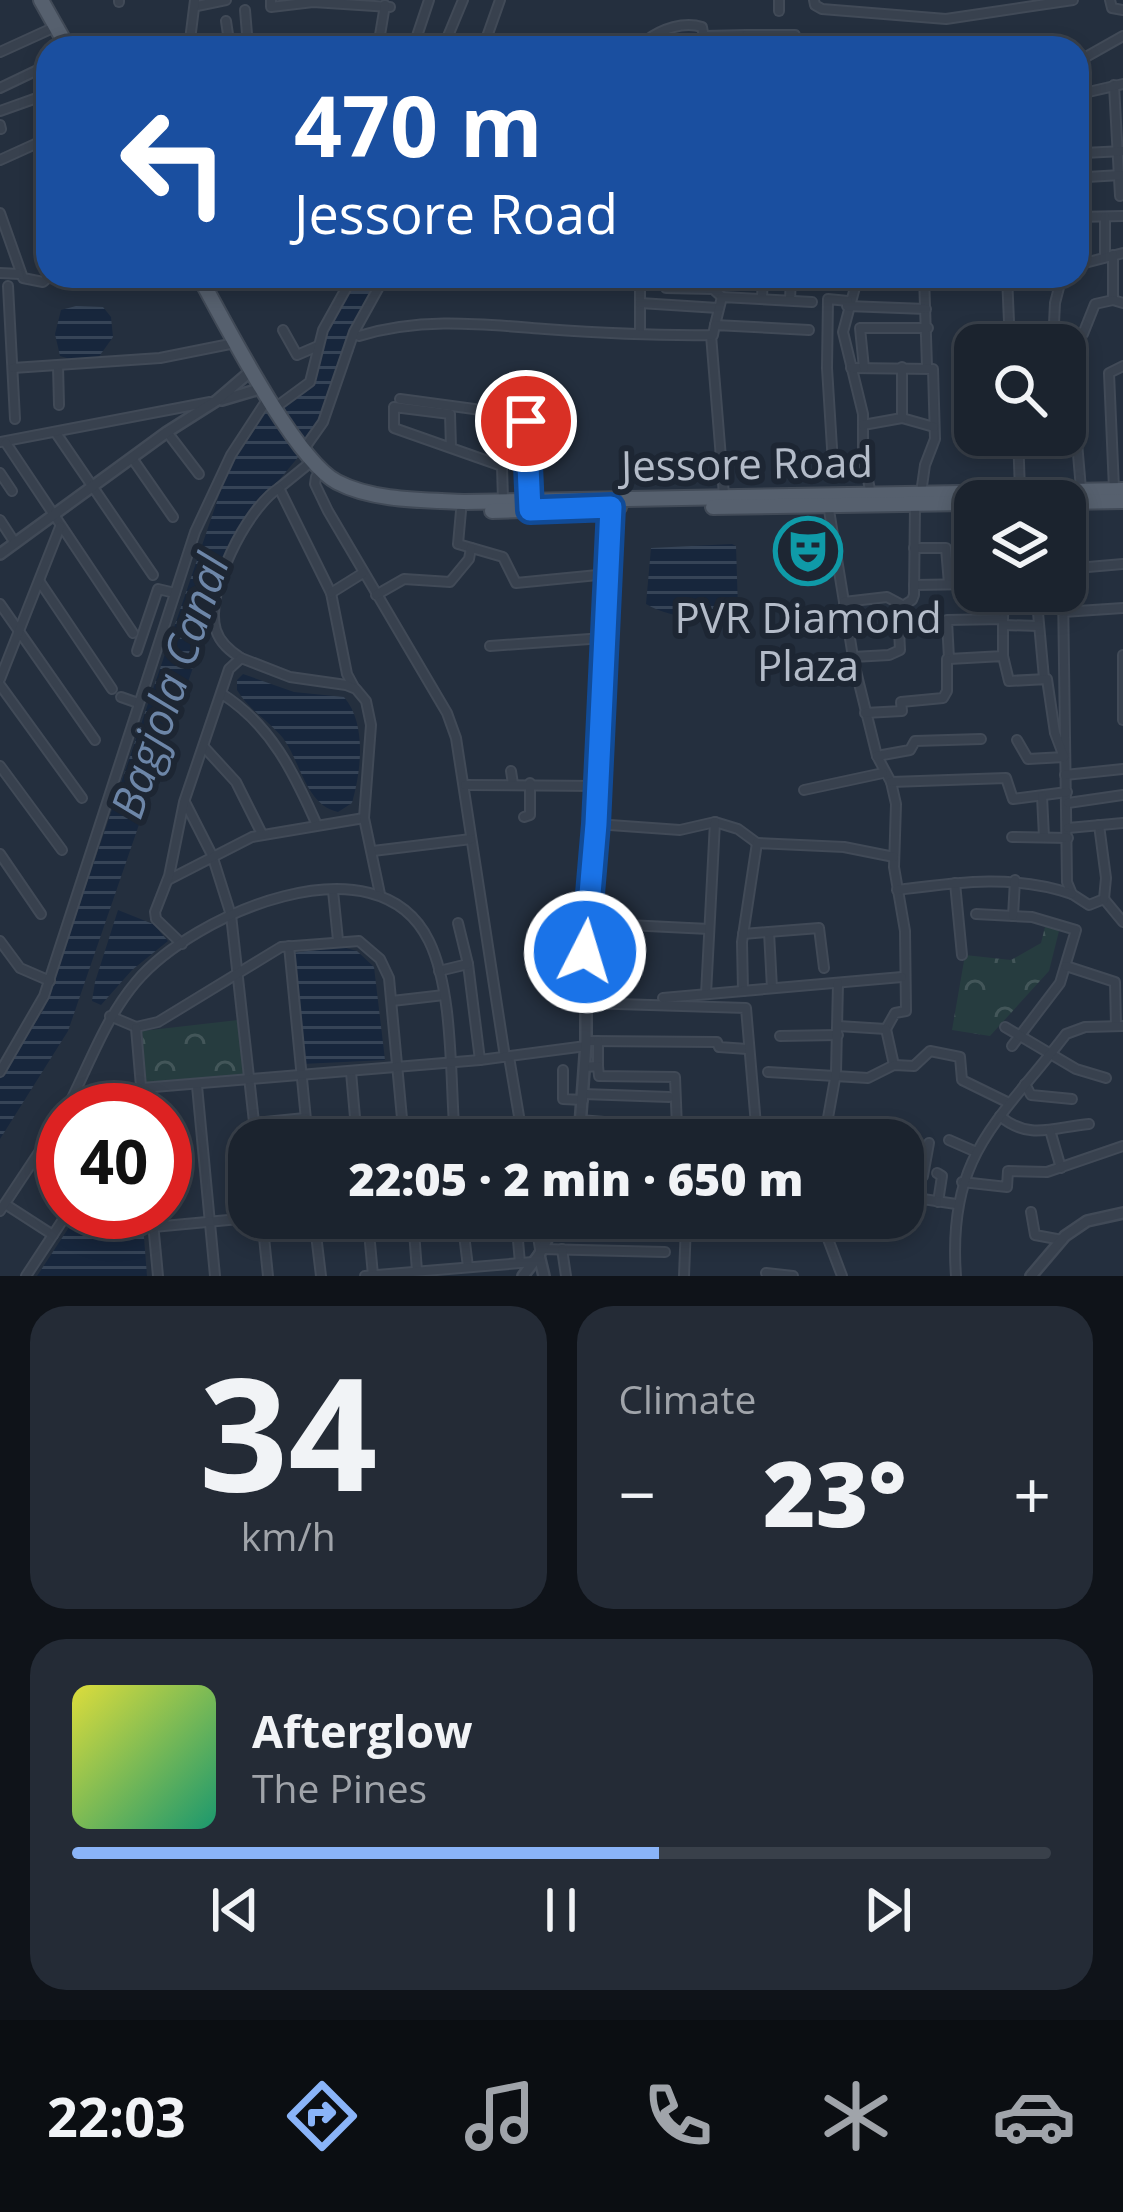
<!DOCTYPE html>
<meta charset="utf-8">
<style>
:root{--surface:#1b232e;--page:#242b36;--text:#f1f3f6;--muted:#a0a4aa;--line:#39404a;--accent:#8ab4f8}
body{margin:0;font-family:"Open Sans",sans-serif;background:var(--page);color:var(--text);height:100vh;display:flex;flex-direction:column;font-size:45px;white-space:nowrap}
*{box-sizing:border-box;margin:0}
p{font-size:39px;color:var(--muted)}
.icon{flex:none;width:66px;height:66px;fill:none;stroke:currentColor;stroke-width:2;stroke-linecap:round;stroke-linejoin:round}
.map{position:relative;height:1276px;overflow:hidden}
.panel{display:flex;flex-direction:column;gap:30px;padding:30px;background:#0f1319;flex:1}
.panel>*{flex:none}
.hud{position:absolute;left:36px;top:36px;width:1053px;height:252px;border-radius:36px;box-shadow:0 6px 18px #0003,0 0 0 3px var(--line);background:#1a4fa0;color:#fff;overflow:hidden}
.buttons{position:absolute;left:954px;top:324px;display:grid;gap:24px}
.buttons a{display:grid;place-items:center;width:132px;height:132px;border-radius:24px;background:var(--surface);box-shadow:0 6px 18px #0003,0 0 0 3px var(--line);font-size:60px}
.speed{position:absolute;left:36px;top:1083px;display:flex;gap:24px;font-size:60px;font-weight:700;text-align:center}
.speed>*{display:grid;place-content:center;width:156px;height:156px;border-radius:50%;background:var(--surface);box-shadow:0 6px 18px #0003,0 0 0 3px var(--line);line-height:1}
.speed .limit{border:18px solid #d22;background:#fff;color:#111}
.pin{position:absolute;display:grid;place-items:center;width:102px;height:102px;color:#fff;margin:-51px;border:6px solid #fff;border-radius:50%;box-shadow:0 3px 12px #0007}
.me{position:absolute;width:132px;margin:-66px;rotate:5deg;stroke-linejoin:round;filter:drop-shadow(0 0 9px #0008)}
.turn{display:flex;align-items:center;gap:42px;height:252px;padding:0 60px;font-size:54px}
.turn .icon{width:156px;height:156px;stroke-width:2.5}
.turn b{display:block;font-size:84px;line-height:102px}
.big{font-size:90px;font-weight:800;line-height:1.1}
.panel .widget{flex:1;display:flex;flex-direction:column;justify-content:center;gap:18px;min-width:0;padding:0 42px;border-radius:36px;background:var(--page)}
.panel .dial{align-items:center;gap:0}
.dial b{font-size:156px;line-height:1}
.song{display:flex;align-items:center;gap:36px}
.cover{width:144px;height:144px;border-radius:18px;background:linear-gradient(135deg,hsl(60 70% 55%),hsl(160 70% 35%))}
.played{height:12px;border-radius:6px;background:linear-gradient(90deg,var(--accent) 60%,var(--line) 60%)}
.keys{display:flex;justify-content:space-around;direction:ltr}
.heat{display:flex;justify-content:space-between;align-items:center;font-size:66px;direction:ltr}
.panel .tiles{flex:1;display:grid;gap:30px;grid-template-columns:1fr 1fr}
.widget:last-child{grid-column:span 2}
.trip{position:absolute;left:228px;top:1119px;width:696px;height:120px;border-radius:36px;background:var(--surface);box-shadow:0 6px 18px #0003,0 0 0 3px var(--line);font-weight:800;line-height:120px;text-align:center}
.tab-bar{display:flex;height:192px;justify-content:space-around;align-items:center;background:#0b0e12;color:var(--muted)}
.tab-bar .icon{width:84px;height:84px}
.tab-bar .active{color:var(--accent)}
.tab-bar b{font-size:54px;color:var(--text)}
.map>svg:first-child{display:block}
.park{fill:url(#park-crowns)}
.water{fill:url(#water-rules)}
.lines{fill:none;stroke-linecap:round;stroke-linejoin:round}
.minor-casing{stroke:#414a57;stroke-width:12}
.tertiary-casing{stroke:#414a57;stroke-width:14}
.primary-casing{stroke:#414a57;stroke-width:18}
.minor{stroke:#38414e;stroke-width:8}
.tertiary{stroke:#38414e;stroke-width:9}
.primary{stroke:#56606e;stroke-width:14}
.route-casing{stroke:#114b97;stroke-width:30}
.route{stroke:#1a73e8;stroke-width:21}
.labels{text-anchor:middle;stroke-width:12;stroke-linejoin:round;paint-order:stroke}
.street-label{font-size:42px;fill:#b4bcc9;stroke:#1d2633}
.poi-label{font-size:42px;fill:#b4bcc9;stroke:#1d2633}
.water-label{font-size:45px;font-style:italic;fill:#6d86a8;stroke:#1d2633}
</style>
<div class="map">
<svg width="1123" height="1276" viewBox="0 0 1123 1276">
<defs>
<pattern id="park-crowns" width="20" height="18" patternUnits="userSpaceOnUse" patternTransform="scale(3)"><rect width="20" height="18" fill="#263c3f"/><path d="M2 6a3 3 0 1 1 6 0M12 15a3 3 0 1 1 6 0" fill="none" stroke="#435659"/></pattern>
<pattern id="water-rules" width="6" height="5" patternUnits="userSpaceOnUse" patternTransform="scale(3)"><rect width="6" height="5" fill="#17263c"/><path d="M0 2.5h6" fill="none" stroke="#364457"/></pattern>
</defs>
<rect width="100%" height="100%" fill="#242f3e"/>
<!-- park -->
<g class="park">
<polygon points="1046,923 1060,927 1049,971 990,1036 952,1030 965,955 1011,960 1041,943"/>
<polygon points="238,1020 244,1074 145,1084 142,1031"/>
</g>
<!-- water -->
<g class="water">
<polygon points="352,276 381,276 328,421 242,525 68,1031 0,1139 0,1079 44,1009 226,475 260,415 297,399 332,311"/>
<polygon points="76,306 103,307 111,317 113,337 98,358 80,362 60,356 55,334 61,310"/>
<path d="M732 544 736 546 738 610C713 622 670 619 646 604L651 548Z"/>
<path d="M243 674 294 692 344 697C367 724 361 771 352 803L338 812C306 805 301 763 283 738 269 721 248 709 237 690V680Z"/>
<polygon points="118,910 153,924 168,941 132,970 101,1005 92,1001 95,982"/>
<polygon points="342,947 357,951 374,967 385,1060 302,1064 291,953"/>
<polygon points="79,1212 142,1212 147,1276 37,1276"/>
</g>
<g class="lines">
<!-- minor casing -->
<g class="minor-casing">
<g id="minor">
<polyline points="119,0 119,2"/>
<polyline points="271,0 271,7 313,2 390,7"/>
<polyline points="779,0 779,11"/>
<polyline points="814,0 815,5 822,9 946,19 1073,0"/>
<polyline points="1110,0 1112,8 1123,10"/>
<polyline points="197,6 226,0"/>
<polyline points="245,10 248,46"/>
<polyline points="226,21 230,48"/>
<polyline points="705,36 746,35"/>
<polyline points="485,42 537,41 542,48"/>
<polyline points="608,46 647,40"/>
<polyline points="378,47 385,5"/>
<polyline points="189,48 195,0"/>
<polyline points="235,48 353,39 379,45"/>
<polyline points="413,48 429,0"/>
<polyline points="443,48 463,0"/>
<polyline points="483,48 500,0"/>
<path d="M646 48 647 40C662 29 684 21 702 27L706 48"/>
<polyline points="745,48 746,35 795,35 799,48"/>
<polyline points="1026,48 1052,44 1058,48"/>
<polyline points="0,52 55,27"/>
<polyline points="1077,62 1123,36"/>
<path d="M1077 68C1082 87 1090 113 1077 127"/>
<polyline points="1114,85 1120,196"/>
<polyline points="0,88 48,65"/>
<polyline points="1084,93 1123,84"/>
<polyline points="0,111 48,94"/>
<polyline points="0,125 1,129"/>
<polyline points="1084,153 1123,151"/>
<polyline points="0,160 42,141 48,144"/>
<polyline points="1087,177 1121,175"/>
<polyline points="0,213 23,278 43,282 50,276"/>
<polyline points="1077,217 1123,216"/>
<polyline points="1105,217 1105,255"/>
<polyline points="1077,265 1123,253"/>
<polyline points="0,273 20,274"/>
<polyline points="640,276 640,334"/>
<polyline points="866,276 857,280 843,332 863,414 863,457 871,494"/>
<polyline points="924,276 927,367"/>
<polyline points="1007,276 1010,345"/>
<polyline points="312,280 324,276"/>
<polyline points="827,282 855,284"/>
<polyline points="925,285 995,276"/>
<polyline points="8,286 15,419"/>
<polyline points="666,288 713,289 722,297"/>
<polyline points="762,298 763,276"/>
<polyline points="790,300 791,276"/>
<polyline points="1113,300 1113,255"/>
<polyline points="848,301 828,299 827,368 833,464 841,472 867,473"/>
<polyline points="640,303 718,308"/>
<polyline points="847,306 926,309"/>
<polyline points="715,325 722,297 812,302"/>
<polyline points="283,330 297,355 318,346"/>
<polyline points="711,335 724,495"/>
<path d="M359 336C421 317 481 324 545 329 601 333 657 336 713 335L715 325 809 330"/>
<polyline points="1053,342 1083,334 1095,304 1113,300 1123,303"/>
<polyline points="1053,344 1055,303 1062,276"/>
<polyline points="58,366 59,405"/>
<polyline points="13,368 160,358 230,344"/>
<polyline points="851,368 933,369 935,439 925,465 921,493"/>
<polyline points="864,368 860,328 928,328"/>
<polyline points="400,399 526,416 530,502"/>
<polyline points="276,407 310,382 323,330 353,276"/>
<polyline points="902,418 934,427"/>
<polyline points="863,425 902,418 902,367"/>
<polyline points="1065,430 1076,431 1081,489"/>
<polyline points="167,432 199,474"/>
<polyline points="56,433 153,575"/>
<polyline points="1018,435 1020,491"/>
<polyline points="0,442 210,402"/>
<polyline points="6,443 133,633"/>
<polyline points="451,448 450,414 394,407 394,428 502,466 503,500"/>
<polyline points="304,449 323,422 354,332 385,276"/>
<polyline points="132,458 173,517"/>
<polyline points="311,462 279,488 331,593 347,674 354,687"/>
<polyline points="0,473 12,491"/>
<polyline points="316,477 315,484 328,511 447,713 456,738 505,1057"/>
<polyline points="1114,489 1109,373 1123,366"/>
<polyline points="828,504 854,663 877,756 891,782 896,804 894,867 905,931 906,1011 895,1013 886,1029 838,1026"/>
<polyline points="461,511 458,544 503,557 516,583 608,574"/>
<polyline points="0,520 15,543"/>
<polyline points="914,548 946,548 949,584"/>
<polyline points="1065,569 1123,564"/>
<polyline points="40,582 112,689"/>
<polyline points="914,585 975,584"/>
<polyline points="1036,591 1044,678"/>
<polyline points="1063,591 1067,882 1072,894 1089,905 1104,899 1123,922"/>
<polyline points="331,593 363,573"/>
<polyline points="376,595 404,579 450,582 469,559 471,548"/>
<polyline points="1004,595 1037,595"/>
<polyline points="844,602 887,597 902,605"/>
<polyline points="0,604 95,740"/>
<polyline points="1063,612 1123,608"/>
<polyline points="1003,619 1004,591"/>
<polyline points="1003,625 1039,626"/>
<polyline points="490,646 604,638"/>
<polyline points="137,651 158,589 175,593"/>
<polyline points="1123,655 1123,720"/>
<polyline points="1003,656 1003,619 947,620 949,659 1003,656 1009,681 1047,679 1055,733 1064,757 1028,759 1017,740"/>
<polyline points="853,657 889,655 900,650 898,609 912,600 914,595 915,505"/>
<path d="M241 658C230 651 220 643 216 630 204 593 247 508 279 488"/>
<polyline points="0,679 60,527"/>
<polyline points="0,685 82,798"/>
<path d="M222 694C271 725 294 773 317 825"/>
<polyline points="121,697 138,703"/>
<polyline points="865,713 902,711 901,702 943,698 947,691 947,659"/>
<polyline points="204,747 236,782 262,834"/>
<polyline points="877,756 910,750 915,741 981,739"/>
<polyline points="0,766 62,850"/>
<polyline points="511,771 513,784"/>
<polyline points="1065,775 1123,769"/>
<polyline points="891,782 1006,778 1013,799 1067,792"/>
<polyline points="465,785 598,786"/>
<polyline points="804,790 883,773"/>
<polyline points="1042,796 1044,837"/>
<polyline points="1068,803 1123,795"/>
<polyline points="186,804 212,855 231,915 256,1140"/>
<polyline points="524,817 530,815 530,783"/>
<polyline points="596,824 680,830 715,822 738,829 757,843"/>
<polyline points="1099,825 1106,878 1104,899"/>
<polyline points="1068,828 1123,823"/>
<polyline points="1012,837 1068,838"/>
<polyline points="373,851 471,839"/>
<polyline points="0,854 41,914"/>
<polyline points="168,880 252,837 364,818"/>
<polyline points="955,883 962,955"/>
<path d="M897 890C959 882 1013 874 1072 894"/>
<polyline points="333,891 338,940"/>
<polyline points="976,914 1032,917 1076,930 1060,983 1012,1046"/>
<polyline points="1013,916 1015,880"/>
<polyline points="587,923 709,929"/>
<polyline points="769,932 772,988"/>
<polyline points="743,934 819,928 824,968"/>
<polyline points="0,941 20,968 50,981"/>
<polyline points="182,944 156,919 155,912 169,876 184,802 229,669 241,658 290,677 346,685 356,689 366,701 371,725 364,818 380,894"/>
<polyline points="289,946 308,1140"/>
<polyline points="468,964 480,1060"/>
<polyline points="1066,966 1115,982 1116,1026"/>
<polyline points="534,968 551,968 550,928 586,927"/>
<polyline points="551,968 585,970"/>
<polyline points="439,971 468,964 458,923"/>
<polyline points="743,991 742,942 757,843 844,847 894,857"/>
<polyline points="706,994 715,822"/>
<polyline points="663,998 902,977"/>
<polyline points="392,1001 444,995"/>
<polyline points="110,1016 136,1027 158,1022 281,947 359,941 380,959 389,978 404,1140"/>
<polyline points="1005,1027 1076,1069 1106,1078"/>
<polyline points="136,1028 143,1110"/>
<polyline points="886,1029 894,1065"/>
<polyline points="780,1036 838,1035"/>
<polyline points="586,1041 717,1042 719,1047 747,1049"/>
<polyline points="509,1057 523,1140"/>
<polyline points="598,1066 598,1041"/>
<polyline points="585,1067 598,1066 599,1076 675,1077 677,1128 746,1130 756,1125 746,1008 586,1003"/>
<polyline points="563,1070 563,1099 583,1100"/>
<polyline points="0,1072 44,996 195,532 231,455 265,403"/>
<polyline points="351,1072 357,1140"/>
<polyline points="768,1072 868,1078 894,1065 914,1066 930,1051 960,1057 962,1080 1009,1103"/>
<polyline points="1025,1084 1031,1095 1072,1099"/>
<polyline points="197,1086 215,1276"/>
<polyline points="583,1094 669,1097"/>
<path d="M66 1110C89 1066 104 1020 136 982 192 915 377 834 429 941 454 992 450 1082 455 1140"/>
<polyline points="134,1110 142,1088 480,1060 586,1046"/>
<path d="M1000 1116C1029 1141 1054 1127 1089 1124"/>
<polyline points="580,1120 653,1126"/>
<polyline points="255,1123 305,1118"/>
<polyline points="1050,1130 1061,1168"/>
<polyline points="824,1140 836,1073 838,983"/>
<polyline points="949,1140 974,1151"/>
<polyline points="937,1173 942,1176 938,1202"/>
<polyline points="903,1176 923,1176 929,1143"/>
<polyline points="962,1182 1007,1187 1008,1171 1047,1172 1123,1146"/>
<polyline points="903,1196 956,1204"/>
<polyline points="5,1204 53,1235"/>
<polyline points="0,1211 63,1116"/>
<polyline points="152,1212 158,1276"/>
<polyline points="1031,1212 1035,1235 1062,1240"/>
<polyline points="262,1218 268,1276"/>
<polyline points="314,1218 321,1276"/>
<polyline points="413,1218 417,1271"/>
<polyline points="462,1218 468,1267"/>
<polyline points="516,1218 520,1263"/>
<polyline points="535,1218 540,1249 665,1252"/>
<polyline points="629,1218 686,1224 684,1276"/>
<polyline points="820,1218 842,1276"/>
<polyline points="153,1227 250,1218"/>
<polyline points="370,1243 373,1275"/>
<polyline points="562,1249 566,1276"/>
<polyline points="766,1273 793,1276"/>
<polyline points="26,1276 68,1212"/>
<polyline points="365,1276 533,1262"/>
<path d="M956 1276C947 1154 999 1122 1066 1034L1085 1027 1123 1026"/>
</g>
</g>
<!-- tertiary casing -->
<g class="tertiary-casing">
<g id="tertiary">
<polyline points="222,400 263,388"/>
<polyline points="0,554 167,432 216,401 252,370"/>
<polyline points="579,1140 586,1043 586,927 596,824 612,505"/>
<polyline points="539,1255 544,1276"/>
<polyline points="523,1276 539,1255 558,1218"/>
<polyline points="1031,1276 1065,1236 1087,1221 1123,1213"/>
</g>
</g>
<!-- primary casing -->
<g class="primary-casing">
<g id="primary">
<polyline points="41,0 68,48"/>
<path d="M199 276C225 323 294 459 337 482 373 501 424 500 464 502L1123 490"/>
<polyline points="1065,502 1123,501"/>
<polyline points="713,507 967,503"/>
<polyline points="492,511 619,507"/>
</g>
</g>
<!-- minor -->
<use href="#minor" class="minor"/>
<!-- tertiary -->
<use href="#tertiary" class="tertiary"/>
<!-- primary -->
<use href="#primary" class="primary"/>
</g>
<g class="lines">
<!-- route casing -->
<g class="route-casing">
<polyline id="route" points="526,421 530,510 611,507 596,824 585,952"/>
</g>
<!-- route -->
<use href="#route" class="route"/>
</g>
<!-- icons -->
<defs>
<g id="theatre-ring" transform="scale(3.45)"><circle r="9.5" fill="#1d2633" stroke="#0f9aa8" stroke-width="1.5"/><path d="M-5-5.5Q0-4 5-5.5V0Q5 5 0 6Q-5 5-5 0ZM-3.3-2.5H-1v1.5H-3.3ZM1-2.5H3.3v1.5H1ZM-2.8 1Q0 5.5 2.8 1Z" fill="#0f9aa8"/></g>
</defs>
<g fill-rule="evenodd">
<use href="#theatre-ring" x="808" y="551"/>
</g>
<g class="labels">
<!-- street labels -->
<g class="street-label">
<text transform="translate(747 464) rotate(-1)" y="15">Jessore Road</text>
</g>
<!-- poi labels -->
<g class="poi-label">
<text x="808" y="633">PVR Diamond<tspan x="808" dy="48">Plaza</tspan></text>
</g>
<!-- water labels -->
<g class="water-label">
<text transform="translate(170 686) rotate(-71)" y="16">Bagjola Canal</text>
</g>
</g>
</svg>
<div class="buttons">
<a><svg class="icon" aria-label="search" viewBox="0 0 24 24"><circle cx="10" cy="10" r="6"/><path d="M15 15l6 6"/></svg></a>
<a><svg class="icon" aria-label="layers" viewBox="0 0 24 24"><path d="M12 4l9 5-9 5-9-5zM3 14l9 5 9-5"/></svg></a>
</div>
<div class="speed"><div class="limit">40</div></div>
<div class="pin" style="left:526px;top:421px;background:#d93025"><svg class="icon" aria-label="arrive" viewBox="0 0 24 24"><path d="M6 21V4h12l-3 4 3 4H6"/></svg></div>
<svg class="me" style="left:585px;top:952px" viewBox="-20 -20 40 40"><circle r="17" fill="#1a73e8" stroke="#fff" stroke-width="3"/><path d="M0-11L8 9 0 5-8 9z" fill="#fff"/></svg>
<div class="trip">22:05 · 2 min · 650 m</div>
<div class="hud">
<div class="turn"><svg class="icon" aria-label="left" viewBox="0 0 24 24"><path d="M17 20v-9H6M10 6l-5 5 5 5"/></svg><div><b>470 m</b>Jessore Road</div></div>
</div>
</div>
<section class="panel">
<div class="tiles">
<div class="widget dial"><b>34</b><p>km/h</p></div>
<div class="widget"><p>Climate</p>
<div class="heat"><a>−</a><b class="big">23°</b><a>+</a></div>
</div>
<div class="widget">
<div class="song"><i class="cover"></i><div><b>Afterglow</b><p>The Pines</p></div></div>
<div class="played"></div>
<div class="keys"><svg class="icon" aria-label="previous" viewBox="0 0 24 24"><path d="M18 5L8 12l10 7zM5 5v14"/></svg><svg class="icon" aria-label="pause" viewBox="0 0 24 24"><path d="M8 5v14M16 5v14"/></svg><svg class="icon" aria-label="next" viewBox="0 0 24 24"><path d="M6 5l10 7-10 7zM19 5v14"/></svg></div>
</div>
</div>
</section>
<nav class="tab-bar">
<b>22:03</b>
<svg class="icon active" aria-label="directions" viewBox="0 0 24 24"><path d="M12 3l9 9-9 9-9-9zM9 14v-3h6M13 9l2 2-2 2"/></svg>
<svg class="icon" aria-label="music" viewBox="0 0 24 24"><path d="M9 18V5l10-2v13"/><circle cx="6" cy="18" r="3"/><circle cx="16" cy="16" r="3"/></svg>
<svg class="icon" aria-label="phone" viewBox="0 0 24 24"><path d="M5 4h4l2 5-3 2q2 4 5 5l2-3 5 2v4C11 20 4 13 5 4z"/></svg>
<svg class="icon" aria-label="climate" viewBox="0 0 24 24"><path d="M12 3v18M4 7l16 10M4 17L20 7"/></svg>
<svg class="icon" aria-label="car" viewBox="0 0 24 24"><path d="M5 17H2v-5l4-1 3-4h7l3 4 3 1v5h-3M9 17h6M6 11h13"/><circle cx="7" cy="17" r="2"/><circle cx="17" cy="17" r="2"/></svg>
</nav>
